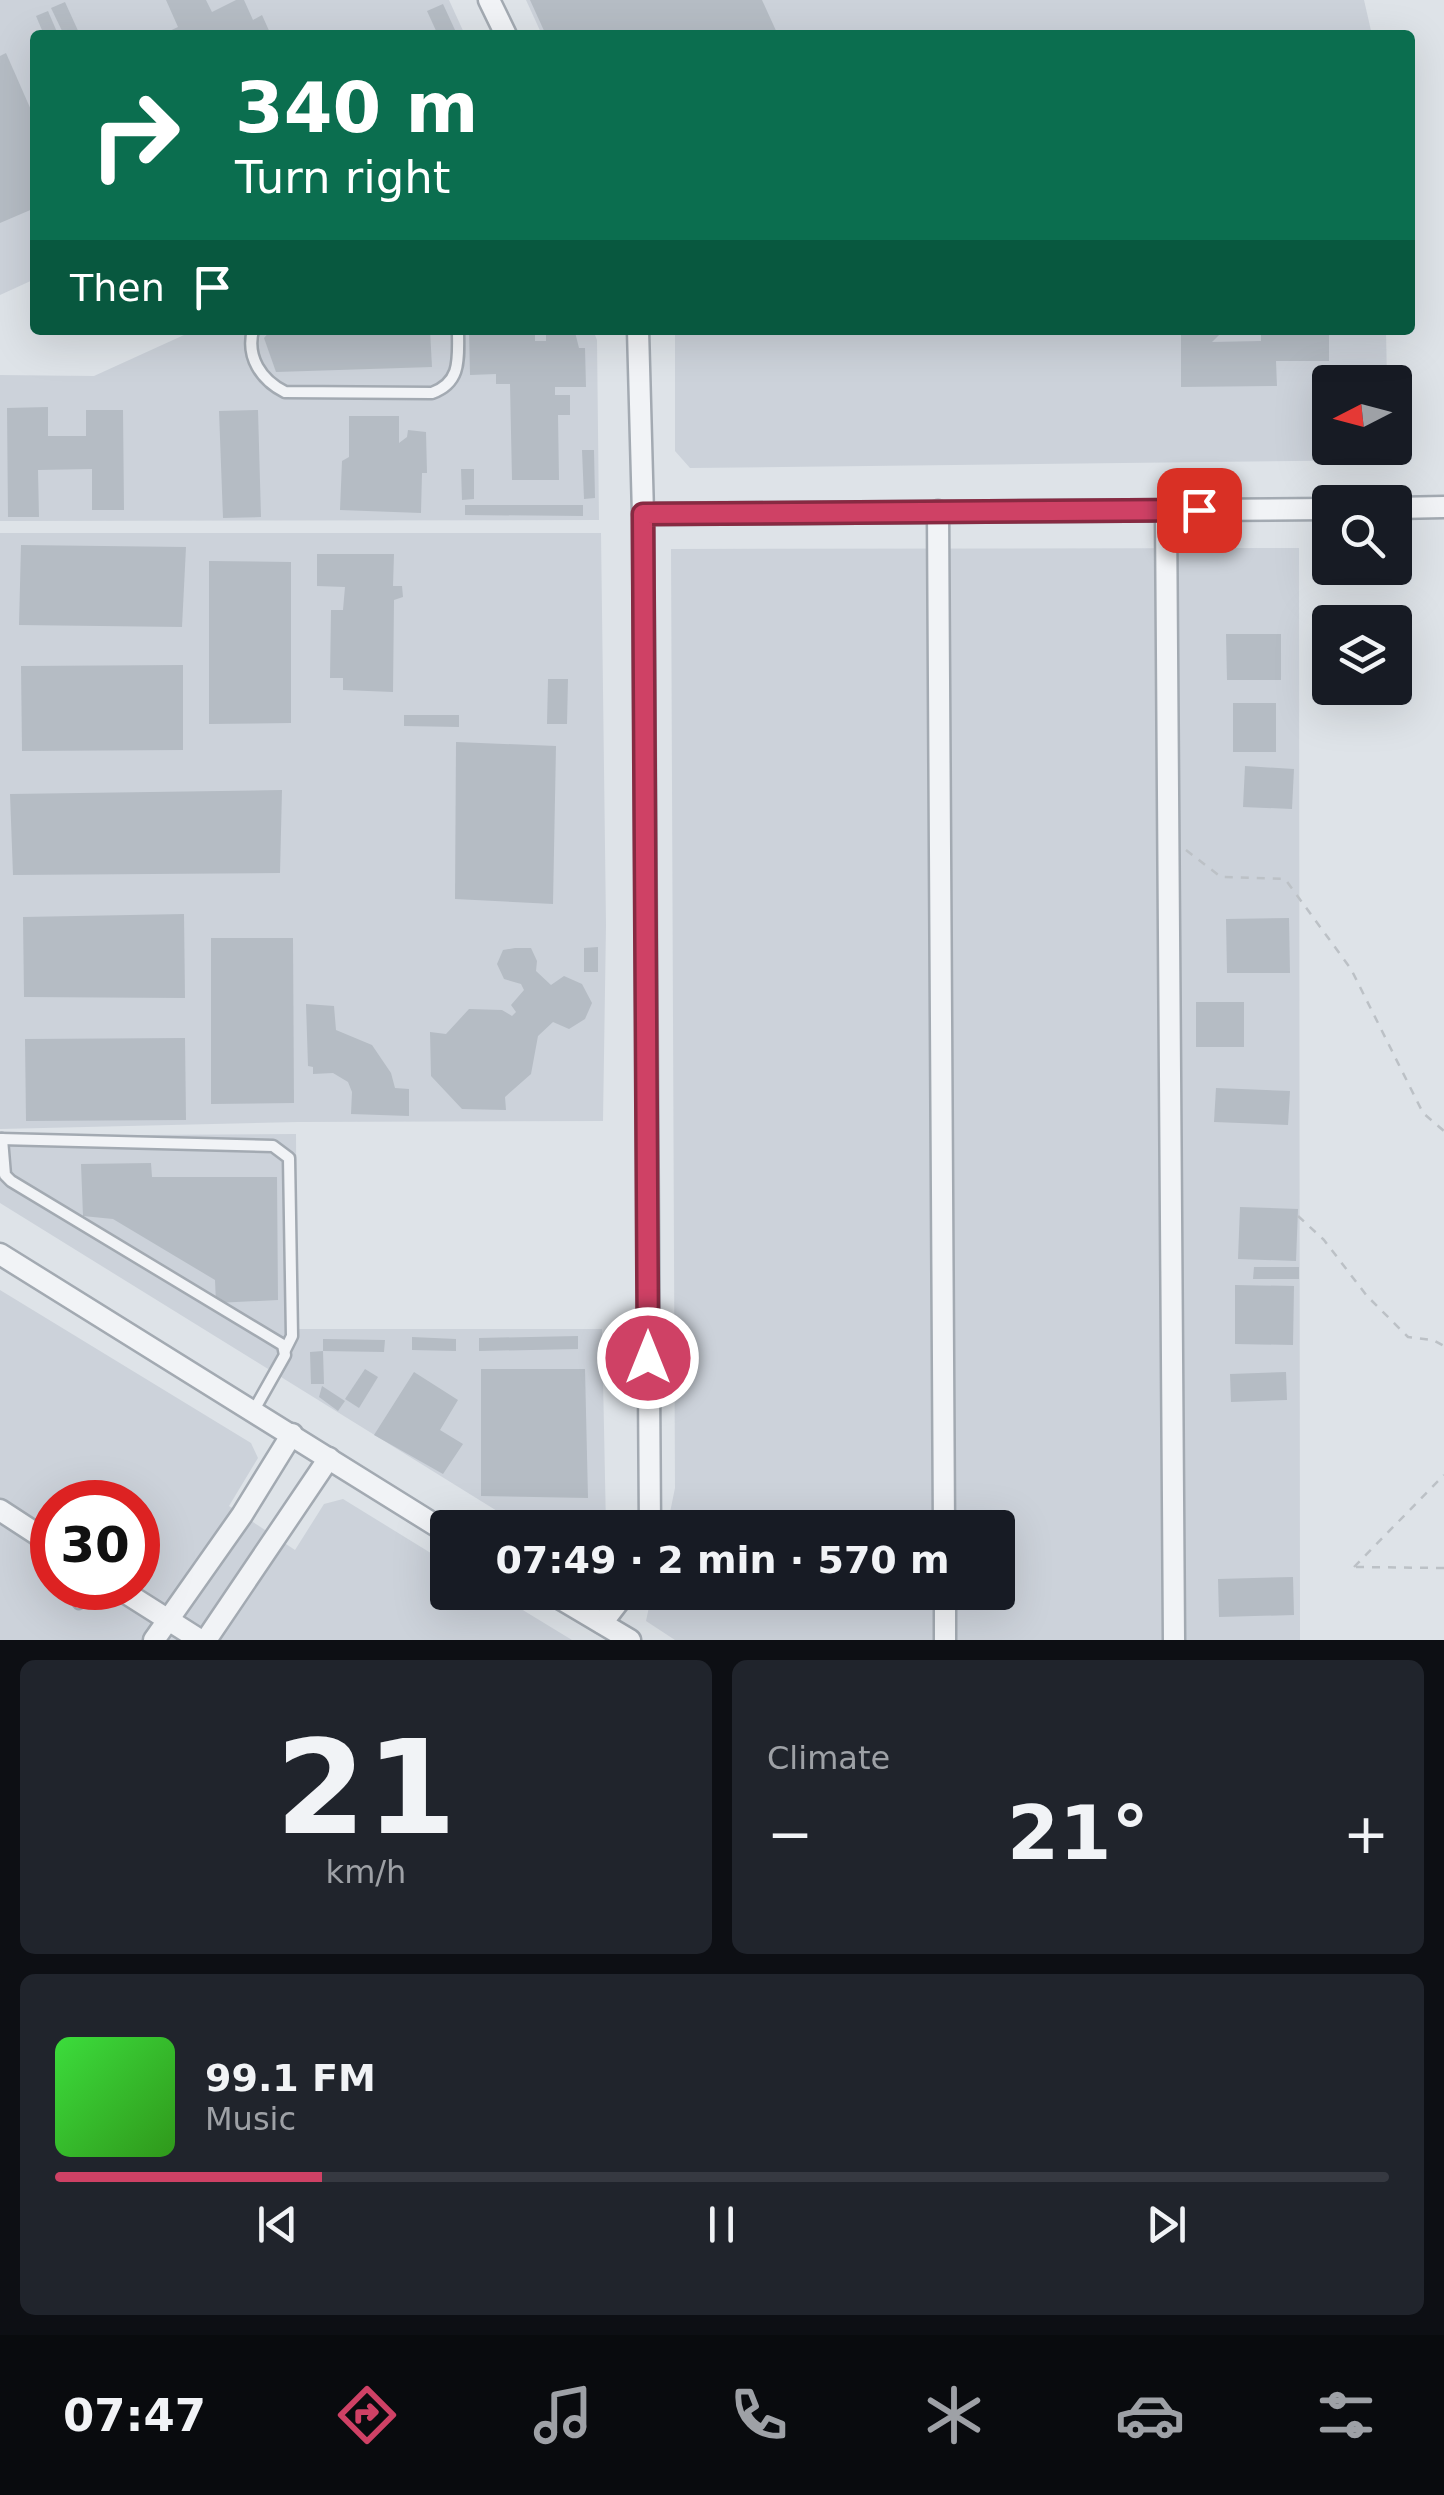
<!DOCTYPE html>
<meta charset="utf-8">
<style>
:root{--surface:#171b24;--page:#20242c;--text:#f1f3f6;--muted:#9ea1a6;--line:#363941;--accent:#cf4165}
body{margin:0;font-family:"DejaVu Sans",sans-serif;background:var(--page);color:var(--text);height:100vh;display:flex;flex-direction:column;font-size:38px;white-space:nowrap}
*{box-sizing:border-box;margin:0}
p{font-size:32px;color:var(--muted)}
.icon{flex:none;width:55px;height:55px;fill:none;stroke:currentColor;stroke-width:2;stroke-linecap:round;stroke-linejoin:round}
.map{position:relative;height:1640px;overflow:hidden}
.sheet{display:flex;flex-direction:column;gap:20px;padding:20px;background:#0d0f14;flex:1}
.sheet>*{flex:none}
.guide{position:absolute;left:30px;top:30px;width:1385px;height:305px;border-radius:10px;box-shadow:0 10px 40px #0002;background:#0b6e4f;color:#fff;overflow:hidden}
.needle{width:65px;rotate:264deg}
.buttons{position:absolute;left:1312px;top:365px;display:grid;gap:20px}
.buttons a{display:grid;place-items:center;width:100px;height:100px;border-radius:10px;background:var(--surface);box-shadow:0 10px 40px #0002;font-size:50px}
.speed{position:absolute;left:30px;top:1480px;display:flex;gap:20px;font-size:50px;font-weight:700;text-align:center}
.speed>*{display:grid;place-content:center;width:130px;height:130px;border-radius:50%;background:var(--surface);box-shadow:0 10px 40px #0002;line-height:1}
.speed .limit{border:15px solid #d22;background:#fff;color:#111}
.pin{position:absolute;display:grid;place-items:center;width:85px;height:85px;color:#fff;margin:-42px;border-radius:20px;box-shadow:0 5px 15px #0006}
.me{position:absolute;width:110px;margin:-55px;rotate:0deg;stroke-linejoin:round;filter:drop-shadow(0 0 8px #0008)}
.turn{display:flex;align-items:center;gap:35px;height:210px;padding:0 40px;font-size:45px}
.turn .icon{width:130px;height:130px;stroke-width:2.5}
.turn b{display:block;font-size:70px;line-height:85px}
.then{display:flex;align-items:center;height:95px;padding:0 40px;background:#0003;gap:20px;font-size:38px}
.big{font-size:75px;font-weight:700;line-height:1.1}
.sheet .card{flex:1;display:flex;flex-direction:column;justify-content:center;gap:15px;min-width:0;padding:0 35px;border-radius:15px;background:var(--page)}
.sheet .dial{align-items:center;gap:0}
.dial b{font-size:130px;line-height:1}
.song{display:flex;align-items:center;gap:30px}
.cover{width:120px;height:120px;border-radius:15px;background:linear-gradient(135deg,hsl(120 70% 55%),hsl(110 70% 35%))}
.played{height:10px;border-radius:5px;background:linear-gradient(90deg,var(--accent) 20%,var(--line) 20%)}
.keys{display:flex;justify-content:space-around;direction:ltr}
.heat{display:flex;justify-content:space-between;align-items:center;font-size:55px;direction:ltr}
.sheet .tiles{flex:1;display:grid;gap:20px;grid-template-columns:1fr 1fr}
.card:last-child{grid-column:span 2}
.trip{position:absolute;left:430px;top:1510px;width:585px;height:100px;border-radius:10px;background:var(--surface);box-shadow:0 10px 40px #0002;font-weight:700;line-height:100px;text-align:center}
.menu{display:flex;height:160px;justify-content:space-around;align-items:center;background:#090b0e;color:var(--muted)}
.menu .icon{width:70px;height:70px}
.menu .active{color:var(--accent)}
.menu b{font-size:45px;color:var(--text)}
.map>svg:first-child{display:block}
.built{fill:#ccd2da;fill-rule:evenodd}
.building{fill:#b5bcc4}
.lines{fill:none;stroke-linecap:round;stroke-linejoin:round}
.service-casing{stroke:#a3aab2;stroke-width:15}
.minor-casing{stroke:#a3aab2;stroke-width:25}
.path{stroke:#bcc1c6;stroke-width:2.5;stroke-dasharray:8 8;stroke-linecap:butt}
.service{stroke:#f1f3f6;stroke-width:10}
.minor{stroke:#f1f3f6;stroke-width:20}
.route-casing{stroke:#872a42;stroke-width:25}
.route{stroke:#cf4165;stroke-width:18}
</style>
<div class="map">
<svg width="1444" height="1640" viewBox="0 0 1444 1640">
<rect width="100%" height="100%" fill="#dee3e8"/>
<!-- built -->
<g class="built">
<polygon points="0,0 449,0 465,35 35,35 35,279 0,295"/>
<polygon points="526,0 1364,0 1372,35 542,35"/>
<polygon points="195,330 593,330 597,340 599,520 0,521 0,375 94,376"/>
<polygon points="675,330 1386,330 1387,382 1330,382 1330,448 1387,448 1387,460 690,468 675,451"/>
<polygon points="0,533 601,533 606,925 603,1121 298,1122 0,1129"/>
<polygon points="1299,548 1300,1640 675,1640 646,1621 652,1593 998,1592 998,1528 667,1527 675,1488 671,549"/>
<polygon points="296,1134 297,1329 602,1329 606,1527 523,1527 0,1203 0,1136"/>
<path d="M0 1290 251 1443 258 1458 229 1506 295 1550 324 1504 343 1499 447 1563 448 1592 495 1593 572 1640H0ZM52 1502H138V1588H52Z"/>
</g>
<!-- building -->
<g class="building">
<polygon points="166,0 206,0 212,12 236,0 244,0 253,20 262,15 271,35 161,35 178,27"/>
<polygon points="530,0 762,0 778,35 546,35"/>
<polygon points="65,2 80,35 64,35 51,8"/>
<polygon points="443,4 455,30 438,35 427,11"/>
<polygon points="48,11 57,32 51,35 44,35 36,16"/>
<polygon points="6,53 35,119 35,208 0,223 0,56"/>
<polygon points="271,330 430,330 432,367 276,372 264,338"/>
<polygon points="469,330 497,330 497,335 535,335 535,341 546,341 546,333 575,332 579,348 585,348 586,387 555,387 555,395 570,395 570,415 558,415 559,480 512,480 510,384 496,384 496,374 470,375"/>
<polygon points="1181,330 1224,330 1212,342 1261,341 1261,330 1329,330 1329,361 1276,361 1277,386 1181,387"/>
<polygon points="48,407 48,436 86,436 86,410 123,410 124,510 92,510 92,469 38,470 39,517 8,517 7,408"/>
<polygon points="258,410 261,517 223,518 219,411"/>
<polygon points="349,416 399,416 399,443 407,437 408,430 426,432 427,473 422,473 421,513 340,510 342,461 349,457"/>
<polygon points="582,450 594,450 595,498 584,499"/>
<polygon points="461,469 474,469 474,499 462,500"/>
<polygon points="465,505 583,505 583,516 465,515"/>
<polygon points="21,545 186,547 182,627 19,625"/>
<polygon points="317,554 394,554 393,586 402,586 403,597 394,600 393,692 343,690 343,678 330,678 331,610 343,610 345,587 317,586"/>
<polygon points="209,561 291,562 291,723 209,724"/>
<polygon points="1226,634 1281,634 1281,680 1227,680"/>
<polygon points="183,665 183,750 22,751 21,666"/>
<polygon points="548,679 568,679 567,724 547,724"/>
<rect x="1233" y="703" width="43" height="49"/>
<polygon points="404,715 459,715 459,727 404,726"/>
<polygon points="456,742 556,746 553,904 455,899"/>
<polygon points="1245,766 1294,769 1292,809 1243,807"/>
<polygon points="282,790 280,873 13,875 10,794"/>
<polygon points="184,914 185,998 24,997 23,917"/>
<polygon points="1289,918 1290,973 1227,973 1226,919"/>
<polygon points="211,938 293,938 294,1103 211,1104"/>
<polygon points="598,947 598,972 584,972 584,948"/>
<polygon points="515,948 531,948 537,961 536,971 551,985 564,976 582,984 592,1003 585,1019 569,1029 553,1022 538,1036 531,1074 505,1097 506,1110 462,1109 431,1076 430,1032 446,1034 469,1009 502,1010 512,1016 516,1012 511,1005 524,990 521,984 504,979 497,964 503,950"/>
<rect x="1196" y="1002" width="48" height="45"/>
<polygon points="306,1004 334,1006 336,1030 372,1045 391,1073 395,1088 409,1089 409,1116 351,1114 352,1092 348,1082 333,1073 313,1074 313,1067 308,1066"/>
<polygon points="185,1038 186,1120 26,1121 25,1039"/>
<polygon points="1216,1088 1290,1091 1288,1125 1214,1122"/>
<polygon points="151,1163 152,1177 277,1177 278,1300 216,1303 215,1280 113,1219 83,1216 81,1164"/>
<polygon points="1240,1207 1298,1209 1296,1261 1238,1259"/>
<polygon points="1254,1267 1299,1267 1299,1279 1253,1279"/>
<polygon points="1235,1285 1294,1286 1293,1345 1235,1344"/>
<polygon points="578,1336 578,1349 479,1351 479,1338"/>
<polygon points="412,1337 456,1339 456,1351 412,1350"/>
<polygon points="323,1339 385,1340 384,1352 323,1351 324,1384 311,1384 310,1352 323,1351"/>
<polygon points="365,1369 378,1377 359,1408 345,1399"/>
<polygon points="481,1369 585,1369 588,1498 481,1496"/>
<polygon points="414,1372 458,1400 440,1430 463,1444 443,1474 374,1435"/>
<polygon points="1286,1372 1287,1400 1231,1402 1230,1374"/>
<polygon points="322,1386 345,1401 338,1411 319,1397"/>
<polygon points="1293,1577 1294,1615 1219,1617 1218,1579"/>
</g>
<g class="lines">
<!-- service casing -->
<g class="service-casing">
<g id="service">
<path d="M253 330C246 357 261 380 285 392L432 393C462 382 458 358 458 330"/>
<polyline points="0,1139 273,1146 289,1158 292,1336 285,1350"/>
<polyline points="2,1139 5,1175 11,1181 283,1345 285,1355 254,1410"/>
<polyline points="79,1603 89,1588"/>
</g>
</g>
<!-- minor casing -->
<g class="minor-casing">
<g id="minor">
<polyline points="489,0 506,35"/>
<polyline points="638,330 643,514 650,1528"/>
<polyline points="1395,508 1444,507"/>
<polyline points="1166,510 1174,1640"/>
<polyline points="938,511 944,1528"/>
<polyline points="643,514 1330,509"/>
<polyline points="0,1254 448,1533"/>
<polyline points="0,1510 52,1544"/>
<polyline points="118,1588 200,1640"/>
<polyline points="549,1592 630,1640"/>
<polyline points="945,1592 945,1640"/>
<polyline points="602,1623 626,1592"/>
<polyline points="154,1640 242,1515 292,1434"/>
<polyline points="206,1640 329,1458"/>
</g>
</g>
<!-- path -->
<g class="path">
<polyline points="1186,850 1221,877 1285,879 1351,969 1423,1113 1444,1131"/>
<polyline points="1298,1216 1324,1240 1367,1296 1408,1337 1433,1340 1444,1346"/>
<polyline points="1354,1567 1444,1475"/>
<polyline points="1356,1567 1444,1568"/>
</g>
<!-- service -->
<use href="#service" class="service"/>
<!-- minor -->
<use href="#minor" class="minor"/>
</g>
<g class="lines">
<!-- route casing -->
<g class="route-casing">
<polyline id="route" points="648,1358 643,514 1199,510"/>
</g>
<!-- route -->
<use href="#route" class="route"/>
</g>
</svg>
<div class="buttons">
<a><svg class="needle" viewBox="-14 -14 28 28"><path d="M0-13l5 13h-10z" fill="#e53935"/><path d="M0 13l5-13h-10z" fill="#9ea1a6"/></svg></a>
<a><svg class="icon" aria-label="search" viewBox="0 0 24 24"><circle cx="10" cy="10" r="6"/><path d="M15 15l6 6"/></svg></a>
<a><svg class="icon" aria-label="layers" viewBox="0 0 24 24"><path d="M12 4l9 5-9 5-9-5zM3 14l9 5 9-5"/></svg></a>
</div>
<div class="speed"><div class="limit">30</div></div>
<div class="pin" style="left:1199px;top:510px;background:#d93025"><svg class="icon" aria-label="arrive" viewBox="0 0 24 24"><path d="M6 21V4h12l-3 4 3 4H6"/></svg></div>
<svg class="me" style="left:648px;top:1358px" viewBox="-20 -20 40 40"><circle r="17" fill="#cf4165" stroke="#fff" stroke-width="3"/><path d="M0-11L8 9 0 5-8 9z" fill="#fff"/></svg>
<div class="trip">07:49 · 2 min · 570 m</div>
<div class="guide">
<div class="turn"><svg class="icon" aria-label="right" viewBox="0 0 24 24"><path d="M7 20v-9h11M14 6l5 5-5 5"/></svg><div><b>340 m</b>Turn right</div></div>
<div class="then">Then<svg class="icon" aria-label="arrive" viewBox="0 0 24 24"><path d="M6 21V4h12l-3 4 3 4H6"/></svg></div>
</div>
</div>
<section class="sheet">
<div class="tiles">
<div class="card dial"><b>21</b><p>km/h</p></div>
<div class="card"><p>Climate</p>
<div class="heat"><a>−</a><b class="big">21°</b><a>+</a></div>
</div>
<div class="card">
<div class="song"><i class="cover"></i><div><b>99.1 FM</b><p>Music</p></div></div>
<div class="played"></div>
<div class="keys"><svg class="icon" aria-label="previous" viewBox="0 0 24 24"><path d="M18 5L8 12l10 7zM5 5v14"/></svg><svg class="icon" aria-label="pause" viewBox="0 0 24 24"><path d="M8 5v14M16 5v14"/></svg><svg class="icon" aria-label="next" viewBox="0 0 24 24"><path d="M6 5l10 7-10 7zM19 5v14"/></svg></div>
</div>
</div>
</section>
<nav class="menu">
<b>07:47</b>
<svg class="icon active" aria-label="directions" viewBox="0 0 24 24"><path d="M12 3l9 9-9 9-9-9zM9 14v-3h6M13 9l2 2-2 2"/></svg>
<svg class="icon" aria-label="music" viewBox="0 0 24 24"><path d="M9 18V5l10-2v13"/><circle cx="6" cy="18" r="3"/><circle cx="16" cy="16" r="3"/></svg>
<svg class="icon" aria-label="phone" viewBox="0 0 24 24"><path d="M5 4h4l2 5-3 2q2 4 5 5l2-3 5 2v4C11 20 4 13 5 4z"/></svg>
<svg class="icon" aria-label="climate" viewBox="0 0 24 24"><path d="M12 3v18M4 7l16 10M4 17L20 7"/></svg>
<svg class="icon" aria-label="car" viewBox="0 0 24 24"><path d="M5 17H2v-5l4-1 3-4h7l3 4 3 1v5h-3M9 17h6M6 11h13"/><circle cx="7" cy="17" r="2"/><circle cx="17" cy="17" r="2"/></svg>
<svg class="icon" aria-label="filters" viewBox="0 0 24 24"><path d="M4 7h16M4 17h16"/><circle cx="9" cy="7" r="2"/><circle cx="15" cy="17" r="2"/></svg>
</nav>
